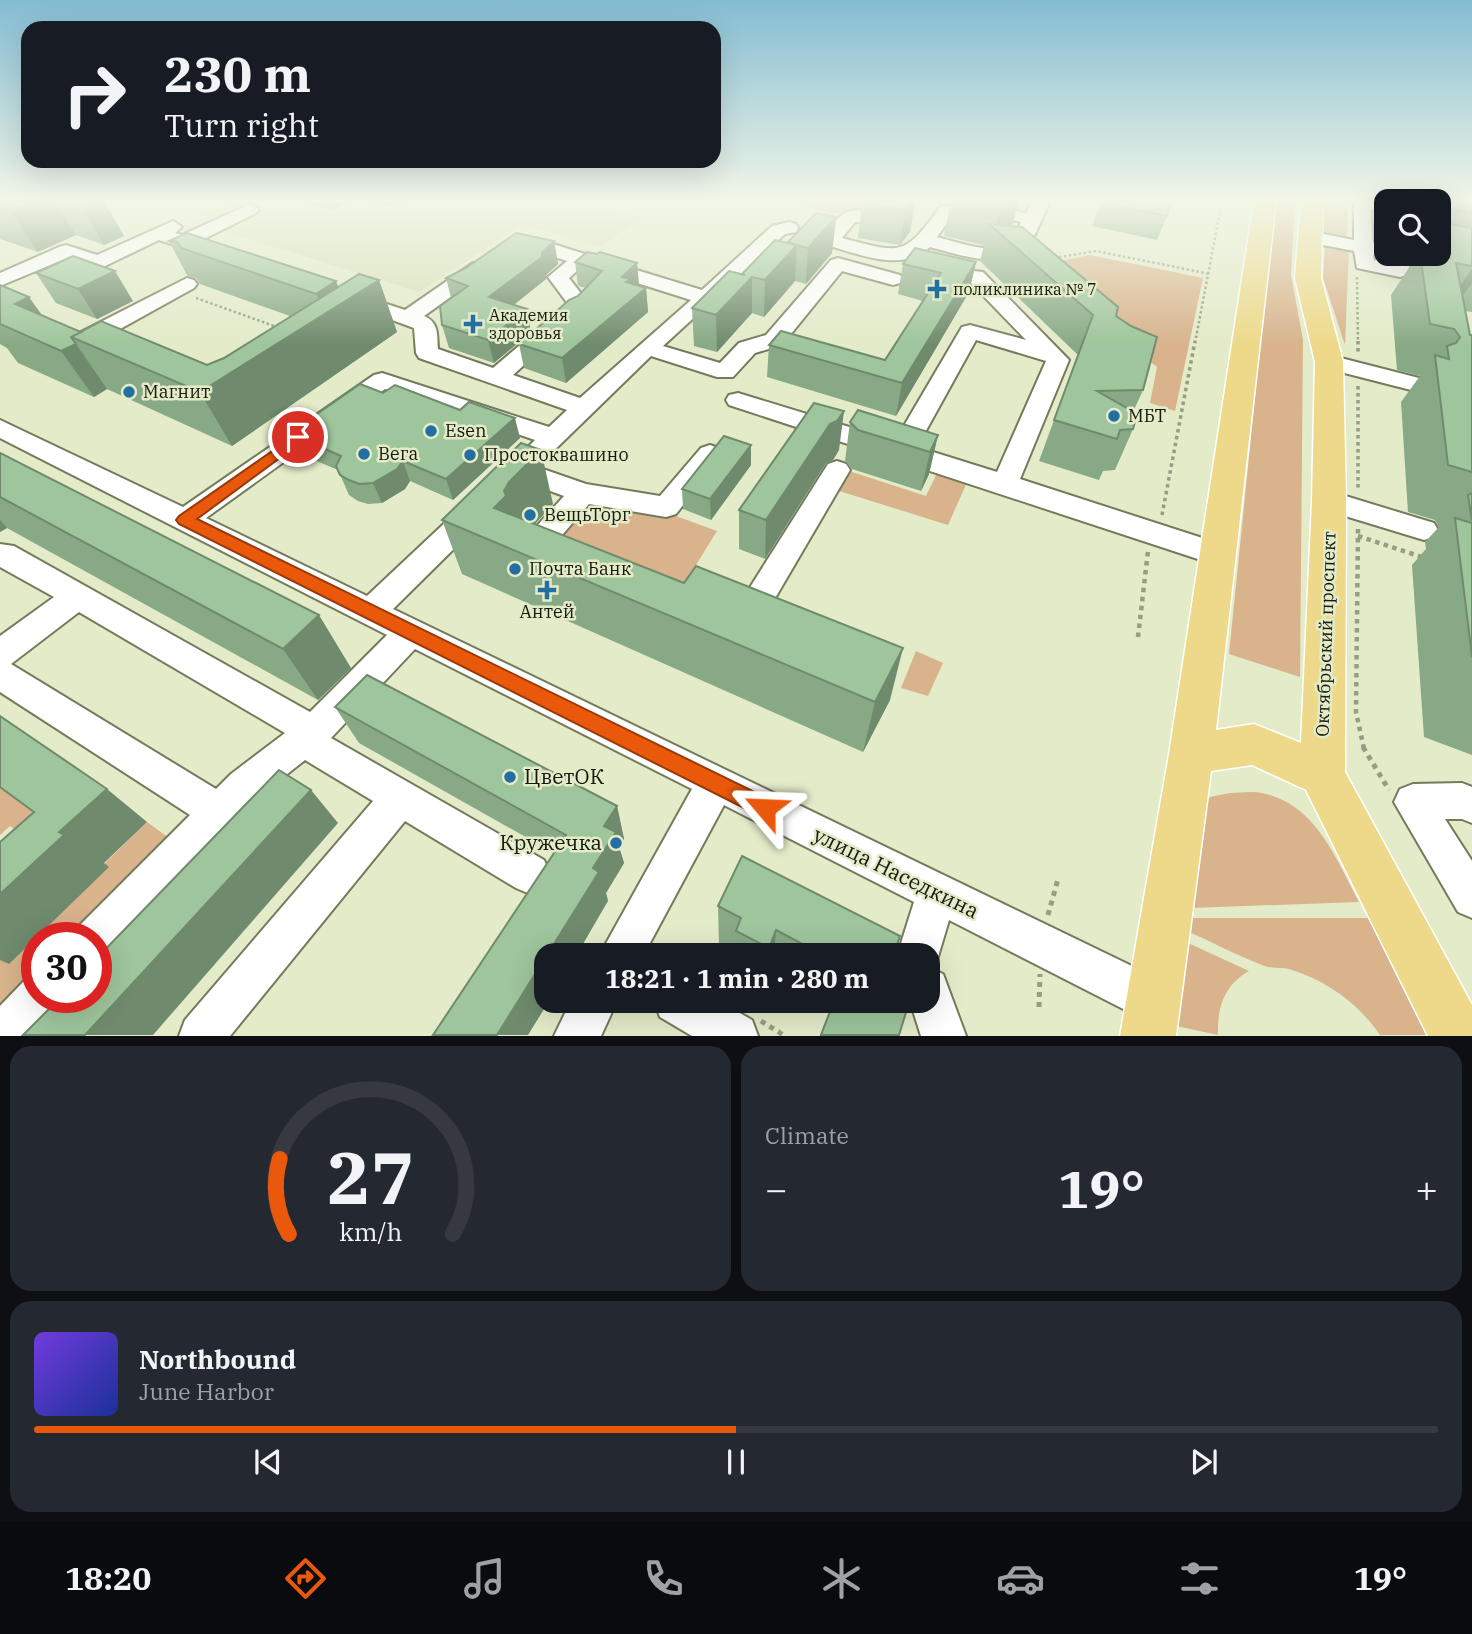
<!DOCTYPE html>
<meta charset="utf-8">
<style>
:root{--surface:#171b24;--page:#242831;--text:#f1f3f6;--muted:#9ea1a6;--line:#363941;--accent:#ea580c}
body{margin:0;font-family:"IBM Plex Serif",serif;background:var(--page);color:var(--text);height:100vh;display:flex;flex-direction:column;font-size:26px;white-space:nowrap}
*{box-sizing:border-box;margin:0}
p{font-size:23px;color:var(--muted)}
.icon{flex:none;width:38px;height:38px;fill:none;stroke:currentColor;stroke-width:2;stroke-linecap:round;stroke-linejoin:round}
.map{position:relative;height:1036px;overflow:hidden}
.details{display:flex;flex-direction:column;gap:10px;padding:10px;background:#0d0f14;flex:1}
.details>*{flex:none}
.guide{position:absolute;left:21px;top:21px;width:700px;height:147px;border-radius:21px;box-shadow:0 7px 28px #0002;background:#171b24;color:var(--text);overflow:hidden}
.tools{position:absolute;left:1374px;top:189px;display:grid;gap:14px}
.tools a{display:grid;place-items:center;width:77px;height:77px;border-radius:14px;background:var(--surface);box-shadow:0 7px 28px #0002;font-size:35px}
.speed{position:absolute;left:21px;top:922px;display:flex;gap:14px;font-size:35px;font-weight:700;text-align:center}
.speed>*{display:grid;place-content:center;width:91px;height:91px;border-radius:50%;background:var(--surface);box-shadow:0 7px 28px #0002;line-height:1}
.speed .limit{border:10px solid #d22;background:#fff;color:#111}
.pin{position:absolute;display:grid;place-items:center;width:60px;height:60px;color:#fff;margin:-30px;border:4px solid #fff;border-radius:50%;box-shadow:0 2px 7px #0007}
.me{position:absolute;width:77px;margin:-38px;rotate:296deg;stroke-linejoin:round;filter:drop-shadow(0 0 5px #0008)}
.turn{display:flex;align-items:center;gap:24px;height:147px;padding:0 28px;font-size:32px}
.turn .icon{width:91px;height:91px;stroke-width:2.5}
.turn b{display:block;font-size:49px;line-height:60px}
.big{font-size:52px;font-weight:700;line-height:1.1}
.details .tile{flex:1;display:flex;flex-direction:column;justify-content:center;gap:10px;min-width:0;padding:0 24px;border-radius:21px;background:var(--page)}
.details .dial{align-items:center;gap:0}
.dial svg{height:182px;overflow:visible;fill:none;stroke:var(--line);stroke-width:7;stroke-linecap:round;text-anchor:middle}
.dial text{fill:var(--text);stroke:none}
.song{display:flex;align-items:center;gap:21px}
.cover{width:84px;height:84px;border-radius:10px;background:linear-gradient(135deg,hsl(260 70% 55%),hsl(230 70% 35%))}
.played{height:7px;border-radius:4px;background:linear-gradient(90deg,var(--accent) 50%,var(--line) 50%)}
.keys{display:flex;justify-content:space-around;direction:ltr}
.heat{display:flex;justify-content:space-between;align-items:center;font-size:38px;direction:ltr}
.details .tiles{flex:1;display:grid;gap:10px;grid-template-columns:1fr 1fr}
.tile:last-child{grid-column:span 2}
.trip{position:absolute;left:534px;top:943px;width:406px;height:70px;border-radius:21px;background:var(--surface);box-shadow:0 7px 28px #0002;font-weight:700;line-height:70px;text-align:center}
.menu{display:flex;height:112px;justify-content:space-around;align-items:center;background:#090b0e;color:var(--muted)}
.menu .icon{width:49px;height:49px}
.menu .active{color:var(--accent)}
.menu b{font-size:32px;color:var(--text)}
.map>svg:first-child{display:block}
.built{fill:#d8e1b8}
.green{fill:#d8b38c}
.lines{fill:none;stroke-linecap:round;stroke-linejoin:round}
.minor-casing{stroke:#747b5c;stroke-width:4}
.major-casing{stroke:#fff;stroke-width:3}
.path-far3{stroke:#979d83;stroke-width:2.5;stroke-dasharray:2.5 2.5;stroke-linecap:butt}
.path-far2{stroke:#979d83;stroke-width:3.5;stroke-dasharray:3.5 3.5;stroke-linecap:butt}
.path-far1{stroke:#979d83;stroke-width:4.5;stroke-dasharray:4.5 4.5;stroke-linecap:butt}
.path{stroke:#979d83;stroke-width:5;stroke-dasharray:5 5;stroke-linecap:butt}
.minor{fill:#fff;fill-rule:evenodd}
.major{fill:#eed98a;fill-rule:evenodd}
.wall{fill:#88a985}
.shaded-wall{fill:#6f8a6c}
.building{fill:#9ec59b;stroke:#6f8a6c;stroke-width:2}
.route{fill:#ea580c;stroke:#983908;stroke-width:2}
.poi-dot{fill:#246fa2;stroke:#e3ebc9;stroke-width:2.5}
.labels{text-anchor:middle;stroke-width:5;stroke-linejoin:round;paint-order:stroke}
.far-poi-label{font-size:16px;fill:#171a0d;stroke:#e3ebc9;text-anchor:start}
.poi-label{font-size:18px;fill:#171a0d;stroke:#e3ebc9;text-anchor:start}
.street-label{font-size:18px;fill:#171a0d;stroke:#e3ebc9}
.near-poi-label{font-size:21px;fill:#171a0d;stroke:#e3ebc9;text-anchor:start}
.near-street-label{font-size:21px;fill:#171a0d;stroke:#e3ebc9}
</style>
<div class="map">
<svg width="1472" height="1036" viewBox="0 0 1472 1036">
<rect width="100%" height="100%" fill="#e3ebc9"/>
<!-- built -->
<polygon class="built" points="156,201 578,201 641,217 601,247 522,225 419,292 197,223 209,217"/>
<!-- green -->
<g class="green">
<path d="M806 201H858L871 213C851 213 814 216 800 202Z"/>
<polygon points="1275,201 1295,201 1291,275 1303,340 1300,677 1229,654"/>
<polygon points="1324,204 1348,209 1347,241 1322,236"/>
<polygon points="1325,244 1349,249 1345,345 1323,278"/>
<polygon points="1090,255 1203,278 1175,411 1150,403 1157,367 1029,267"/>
<polygon points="939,469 969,478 948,525 836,490 846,470 926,496"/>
<polygon points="592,501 673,515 717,531 681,589 558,537"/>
<polygon points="916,651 943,663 928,696 901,688"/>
<polygon points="0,786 60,830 40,848 10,826 0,835"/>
<path d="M1230 793C1240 793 1252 791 1262 793 1316 804 1336 859 1359 902L1190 908 1201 809 1210 797Z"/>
<polygon points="147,822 176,843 82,938 37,938 37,983 0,1020 0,956 9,963 108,867 104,864"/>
<path d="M1189 918H1368L1430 1035H1380C1358 1003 1326 980 1289 969 1280 967 1270 969 1262 965 1236 955 1212 942 1187 931Z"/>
<path d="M1186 942 1249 971C1224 985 1217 1008 1218 1035L1176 1026Z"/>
</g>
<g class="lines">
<!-- minor casing -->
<g class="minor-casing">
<g id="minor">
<path d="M1032 201H1050C1042 217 1035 242 1020 253 1000 269 953 253 930 247 902 274 856 253 823 244L821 240C826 232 835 220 843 214 856 205 890 214 904 217L907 221 904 225C893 228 870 222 855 222L842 238C900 253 904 258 940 207L974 202 1026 213ZM974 212 1021 222C1017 230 1013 242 1005 246 991 254 953 241 937 237L952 216Z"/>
<path d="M1354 201H1388H1386V211L1371 209 1373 243 1386 246V254H1407L1410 271 1407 275 1400 277 1357 268 1354 251 1302 241 1300 237 1309 231 1354 240ZM1373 255H1388L1389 263 1374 260Z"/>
<polygon points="250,204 259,209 256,213 200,241 215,246 218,250 215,254 208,256 159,240 105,266 98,268 67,258 0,286 0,273 59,247 66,245 97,255 173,221 182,227 175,233 182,235"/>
<path d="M789 222 796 224 798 228 796 232 785 234 663 346 720 363 739 343 766 335 831 260 838 258 900 275 903 279 900 283 893 285 842 271 782 345 755 353 733 377H717L651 356 537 467 586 484 660 496 701 448 710 445 719 448 723 454 719 460 676 514 666 517 589 504 556 542 561 544 566 552 561 560 551 563 526 554 522 546 526 538 564 496 523 481 512 485 503 482 499 476 535 440 385 389 206 518 367 596 465 504 475 501 485 504 489 511 485 518 393 609 1169 984 1175 1000 1169 1016 1153 1022 1137 1016 949 920 934 970 943 974 966 1036H921L910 1001H928V956H897L914 902 724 805 643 956H599L692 789 415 649 331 738 544 860 550 874 544 888 530 894 516 888 405 821 230 1036H179L185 1020 373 801 305 760 257 798 111 954 96 960V938H75L81 924 190 815 0 692V636L54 597 0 567V544L14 546 310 712 387 635 0 438V420L183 507 374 375 382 373 549 427 567 410 419 358 416 353 414 328 346 303 343 299 346 295 353 293 405 310 473 263H487L490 267 487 271 424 316C439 322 437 335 438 349L493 368 568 304 548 277 567 261 533 250H515L512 246 515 242 534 238 588 255 591 259 569 278 590 305 513 375 580 398 691 300 596 270 593 266 596 262H610L702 290 772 226ZM79 612 285 733 231 774 216 789 11 664Z"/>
<path d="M936 267 983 272 1069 360 1020 479 1227 546 1232 554 1227 562 1217 565 1207 562 729 405 726 400 729 395 738 393 895 441 962 327 970 325 1026 340 970 282 929 277 926 273 929 269ZM976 340 1046 361 997 472 917 447Z"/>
<polygon points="187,278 194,280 197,284 194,288 93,344 77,344 74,339 77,334"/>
<polygon points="1329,355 1419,378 1423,383 1419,388 1411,390 1321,367 1318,362 1321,357"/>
<polygon points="837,461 846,464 850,470 757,629 746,633 735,629 730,620 735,611 828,464"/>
<polygon points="1329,491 1434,523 1438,530 1434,537 1424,540 1319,508 1315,501 1319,494"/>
<polygon points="1462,783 1472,787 1472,823 1462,819 1445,819 1472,861 1472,918 1458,912 1394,802 1400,789 1413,784"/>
<polygon points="37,977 37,998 61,998 55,1014 34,1036 0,1036 0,1006 23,982"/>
<polygon points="571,1001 617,1001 601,1036 554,1036"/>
<polygon points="654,1001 719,1001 752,1020 758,1036 692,1036 660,1017"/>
</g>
</g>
<!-- major casing -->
<g class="major-casing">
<polygon id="major" points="1254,201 1276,201 1216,730 1254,724 1301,743 1312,501 1315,362 1295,278 1301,201 1323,201 1321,278 1343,362 1346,501 1345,772 1472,1005 1472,1036 1428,1036 1306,790 1252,765 1211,771 1176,1036 1120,1036 1169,754"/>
</g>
<!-- path-far3 -->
<g class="path-far3">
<polyline points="1330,202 1347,205"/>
<polyline points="1054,258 1096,251 1210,274"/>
<polyline points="1357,277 1358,343"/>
<polyline points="196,298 277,327"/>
<polyline points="1195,343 1222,201"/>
</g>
<!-- path-far2 -->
<g class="path-far2">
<polyline points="1358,341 1358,353"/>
<polyline points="1358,386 1358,490"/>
<polyline points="1162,515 1195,341"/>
</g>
<!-- path-far1 -->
<g class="path-far1">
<polyline points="1358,529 1356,712 1364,749"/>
<polyline points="1358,536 1422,557"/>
<polyline points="1138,637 1148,551"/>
</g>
<!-- path -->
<g class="path">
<polyline points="1363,747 1389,790"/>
<polyline points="1048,915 1058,879"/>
<polyline points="1039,1007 1040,974"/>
<polyline points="761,1021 785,1036"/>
</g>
<!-- minor -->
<use href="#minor" class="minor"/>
<!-- major -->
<use href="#major" class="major"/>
</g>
<!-- wall -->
<g class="wall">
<polygon points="0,201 104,201 124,236 104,245 76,235 38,252 0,239"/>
<polygon points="223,201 246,201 238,205"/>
<polygon points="308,201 349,201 331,210 309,204"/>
<polygon points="366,201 406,201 400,204 393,202 386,206"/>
<polygon points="915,201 910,232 900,245 858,238 862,203"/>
<polygon points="951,201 1019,201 1011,226 1116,316 1143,390 1133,412 1133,429 1115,470 1103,471 1099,480 1039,461 1078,355 980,261 984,245 944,236"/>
<polygon points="1101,201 1167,216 1157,240 1092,226"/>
<polygon points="1416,201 1472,201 1472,312 1465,311 1470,335 1472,335 1472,755 1424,737 1412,565 1426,549 1425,542 1439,527 1435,520 1408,512 1401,402 1420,376 1397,370 1391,295 1418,254 1438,254 1438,201"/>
<polygon points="836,217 832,253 806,284 795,281 764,317 752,313 717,352 694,346 692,308 787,243"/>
<polygon points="187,233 338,287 379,280 397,332 232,446 107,389 94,397 18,363 7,348 0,344 0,285 42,315 81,332 207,365 224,358 290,316 200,284 196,278 188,277 169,241"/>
<polygon points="554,241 558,264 546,275 546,279 514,305 531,332 494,363 449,348 442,325 451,298 446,278"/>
<polygon points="575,262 637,263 639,286 646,288 648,312 566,383 524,368 519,344 578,296 586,288 578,286"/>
<polygon points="976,262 969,292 896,416 767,377 769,345 885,360 923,301 898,294 903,264"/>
<polygon points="36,273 133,301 97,319 56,303"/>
<polygon points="383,393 520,438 453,500 410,481 405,489 382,503 368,504 358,501 349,495 338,470 300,454 290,433"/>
<polygon points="850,422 938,435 929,474 921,491 852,469 845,461"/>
<polygon points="839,450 833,460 826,463 765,559 739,549 739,510"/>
<polygon points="0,453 351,668 318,700 7,528 0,532"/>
<polygon points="751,465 711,520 683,509 682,489"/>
<polygon points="553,504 535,524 890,700 863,752 462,574 442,520"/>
<polygon points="335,707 617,806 624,839 619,847 624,863 606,893 608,901 554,853 359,743"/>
<polygon points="718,906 893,956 736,956 736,954 719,945"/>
<polygon points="810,1001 898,1001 830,1012"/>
</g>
<!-- shaded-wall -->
<g class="shaded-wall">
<polygon points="32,201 55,201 76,235 38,252 10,210"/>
<polygon points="72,201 104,201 124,236 104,245 79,203"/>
<polygon points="236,201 246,201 238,205"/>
<polygon points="328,201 349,201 331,210"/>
<polygon points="384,201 393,201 393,202 386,206"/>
<polygon points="913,201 915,201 910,232 900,245 905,210"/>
<polygon points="1002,201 1019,201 1013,223 1005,238 995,229"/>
<polygon points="836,217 832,253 806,284 808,248"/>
<polygon points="554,241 558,264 546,275 546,279 494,320 489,297"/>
<polygon points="797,245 795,281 764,317 765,280"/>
<polygon points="976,262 969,292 896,416 902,383"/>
<polygon points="637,263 639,286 646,288 648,312 566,383 562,358 622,277"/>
<polygon points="1472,269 1472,283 1454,308 1442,312"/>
<polygon points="115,271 133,301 97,319 78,289"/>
<polygon points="752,277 752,313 717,352 716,315"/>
<polygon points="379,280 397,332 232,446 200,392 325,314 316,294 336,281 344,302"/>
<polygon points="29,297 61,342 15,304"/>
<polygon points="527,309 531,332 494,363 488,340"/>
<polygon points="76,344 107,389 94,397 61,351"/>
<polygon points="844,411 839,450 833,460 826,463 765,559 766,520 830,424"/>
<polygon points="515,418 520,438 453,500 446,479"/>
<polygon points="938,435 929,474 921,491 930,452"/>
<polygon points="751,445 751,465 711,520 710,499"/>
<polygon points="541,450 553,504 524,536 494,508 509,482"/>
<polygon points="403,461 410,481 405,489 382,503 373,483"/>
<polygon points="0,520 7,528 0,532"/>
<polygon points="319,615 351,668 318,700 283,649"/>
<polygon points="903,648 890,700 863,752 875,702"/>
<polygon points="107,789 147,822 104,863 109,867 9,964 0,960 0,894 59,832"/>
<polygon points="311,790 338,823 153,1035 85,1035"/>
<polygon points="617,806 624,839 619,847 624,863 606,893 608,901 576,956 547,956 593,868 604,826"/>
<polygon points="776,930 774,956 768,956 769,948"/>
<polygon points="546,957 546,1001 549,1001 528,1035 497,1035"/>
</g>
<!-- building -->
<g class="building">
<polygon points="0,201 32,201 10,210 0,206"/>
<polygon points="863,201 913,201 905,210 862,203"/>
<polygon points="1101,201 1172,201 1167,216 1100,202"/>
<polygon points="1429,201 1472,201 1472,213 1452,209 1438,209 1438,201"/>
<polygon points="816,213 836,217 808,248 787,243"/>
<polygon points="1440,222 1472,228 1472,266 1456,263 1470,335 1472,335 1472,472 1448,465 1435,355 1449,359 1447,346 1456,343 1460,337 1454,329 1430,324 1420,254 1438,254 1438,231 1440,229"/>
<polygon points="989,224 1022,227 1118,307 1116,316 1131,326 1157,337 1143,390 1097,391 1137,414 1133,429 1120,430 1117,439 1054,420 1093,315"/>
<polygon points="187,233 336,281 316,294 181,248 177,242 169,241"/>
<polygon points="516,233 554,241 542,253 542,257 489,297 527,309 488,340 442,325 440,306 468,286 446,278 466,268"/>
<polygon points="775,240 797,245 765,280 752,277 716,315 692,308 729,271 745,275 742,274"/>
<polygon points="915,248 976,262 902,383 769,345 781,331 885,360 941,273 903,264"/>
<polygon points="587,252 597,254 600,252 637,263 622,277 631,279 626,282 646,288 562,358 519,344 569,300 578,296 602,271 575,262"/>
<polygon points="73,256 115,271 78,289 36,273"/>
<polygon points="359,274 379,280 200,392 71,337 101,321 207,365 224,358"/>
<polygon points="0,285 29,297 15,304 81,332 71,337 76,344 61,351 0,324"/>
<polygon points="360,384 383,393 395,385 460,410 469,402 515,418 446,479 403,461 397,469 373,483 359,484 349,480 340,475 336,466 341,456 290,433"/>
<polygon points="814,403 844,411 837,421 830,424 766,520 739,510"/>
<polygon points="858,410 938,435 930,452 858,430 850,422"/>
<polygon points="724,436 751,445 710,499 682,489"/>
<polygon points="521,443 541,450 509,482 504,491 506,496 494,508 684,583 696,566 903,648 875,702 442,520"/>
<polygon points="0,453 319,615 283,649 0,497"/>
<polygon points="1472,493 1472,521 1468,495"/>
<polygon points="1455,518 1472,523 1472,657"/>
<polygon points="367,675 617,806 604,826 616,832 593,868 599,872 497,1035 433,1035 566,835 335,707"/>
<polygon points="0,716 107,789 59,832 64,835 0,894 0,842 34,812 0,787"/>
<polygon points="279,770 311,790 85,1035 23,1035 60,998 96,998 96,959"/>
<polygon points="742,856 900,936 893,956 807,956 810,948 776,930 769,948 736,931 741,918 718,906"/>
<polygon points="834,1001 898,1001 908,1006 899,1035 821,1035"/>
</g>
<!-- sky -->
<linearGradient id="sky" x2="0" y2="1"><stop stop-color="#83bcd2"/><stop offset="0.58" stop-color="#f2f6e7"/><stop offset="1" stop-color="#f2f6e7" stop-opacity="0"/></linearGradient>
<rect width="1472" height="346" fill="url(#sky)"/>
<!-- route -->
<polygon class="route" points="298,433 306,437 303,441 197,519 773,801 776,808 773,815 765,818 758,815 179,524 176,520 179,516"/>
<!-- markers -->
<g class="poi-dot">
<path d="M933.5 278.5h7v7h7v7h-7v7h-7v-7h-7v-7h7z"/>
<path d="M469.5 313.5h7v7h7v7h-7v7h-7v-7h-7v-7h7z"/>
<circle cx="129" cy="392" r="7"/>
<circle cx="1114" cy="416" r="7"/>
<circle cx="431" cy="431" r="7"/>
<circle cx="364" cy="454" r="7"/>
<circle cx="470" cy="455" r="7"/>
<circle cx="530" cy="515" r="7"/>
<circle cx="515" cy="569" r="7"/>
<path d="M543.5 579.5h7v7h7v7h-7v7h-7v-7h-7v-7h7z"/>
<circle cx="510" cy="777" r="7"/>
<circle cx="616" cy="843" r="7"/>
</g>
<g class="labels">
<!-- far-poi labels -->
<g class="far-poi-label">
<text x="953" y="295">поликлиника № 7</text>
<text x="489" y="321">Академия<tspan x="489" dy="18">здоровья</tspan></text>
</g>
<!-- poi labels -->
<g class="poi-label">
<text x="143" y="398">Магнит</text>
<text x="1128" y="422">МБТ</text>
<text x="445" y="437">Esen</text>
<text x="378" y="460">Вега</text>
<text x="484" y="461">Простоквашино</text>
<text x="544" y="521">ВещьТорг</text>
<text x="529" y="575">Почта Банк</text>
<text x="547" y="618" text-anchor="middle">Антей</text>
</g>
<!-- street labels -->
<g class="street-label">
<text transform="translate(1326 634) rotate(-88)" y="6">Октябрьский проспект</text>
</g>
<!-- near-poi labels -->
<g class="near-poi-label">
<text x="524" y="784">ЦветОК</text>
<text x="602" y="850" text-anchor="end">Кружечка</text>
</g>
<!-- near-street labels -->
<g class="near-street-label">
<text transform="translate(896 873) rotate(26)" y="7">улица Наседкина</text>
</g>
</g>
</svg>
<div class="tools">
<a><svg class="icon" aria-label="search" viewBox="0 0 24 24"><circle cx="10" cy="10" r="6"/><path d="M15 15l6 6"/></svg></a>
</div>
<div class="speed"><div class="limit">30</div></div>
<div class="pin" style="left:298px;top:437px;background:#d93025"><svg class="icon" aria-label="arrive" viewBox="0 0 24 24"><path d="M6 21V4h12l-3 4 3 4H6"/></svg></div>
<svg class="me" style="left:765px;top:808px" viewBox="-20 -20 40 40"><path d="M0-17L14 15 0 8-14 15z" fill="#ea580c" stroke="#fff" stroke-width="4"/></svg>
<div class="trip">18:21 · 1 min · 280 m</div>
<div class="guide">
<div class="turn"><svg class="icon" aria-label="right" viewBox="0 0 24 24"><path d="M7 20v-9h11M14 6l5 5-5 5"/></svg><div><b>230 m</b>Turn right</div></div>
</div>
</div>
<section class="details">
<div class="tiles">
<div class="tile dial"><svg viewBox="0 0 100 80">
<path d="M14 69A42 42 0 1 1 86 69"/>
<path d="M14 69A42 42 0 0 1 10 36" stroke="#ea580c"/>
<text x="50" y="56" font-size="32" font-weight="700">27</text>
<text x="50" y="72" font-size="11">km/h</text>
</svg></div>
<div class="tile"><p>Climate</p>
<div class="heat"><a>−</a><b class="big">19°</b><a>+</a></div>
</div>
<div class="tile">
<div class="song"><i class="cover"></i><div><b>Northbound</b><p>June Harbor</p></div></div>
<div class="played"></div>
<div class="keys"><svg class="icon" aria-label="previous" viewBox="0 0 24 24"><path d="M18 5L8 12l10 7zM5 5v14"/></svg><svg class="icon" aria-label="pause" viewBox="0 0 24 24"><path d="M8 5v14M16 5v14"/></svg><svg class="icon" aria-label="next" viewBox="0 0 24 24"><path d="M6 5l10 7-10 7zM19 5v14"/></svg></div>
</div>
</div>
</section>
<nav class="menu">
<b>18:20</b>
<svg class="icon active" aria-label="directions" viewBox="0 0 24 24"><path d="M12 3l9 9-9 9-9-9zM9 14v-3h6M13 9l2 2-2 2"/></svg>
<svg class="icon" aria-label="music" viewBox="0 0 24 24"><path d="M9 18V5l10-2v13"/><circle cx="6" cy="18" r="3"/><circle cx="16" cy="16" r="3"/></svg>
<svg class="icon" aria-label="phone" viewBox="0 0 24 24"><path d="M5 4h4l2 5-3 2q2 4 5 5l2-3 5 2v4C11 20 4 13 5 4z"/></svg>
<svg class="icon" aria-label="climate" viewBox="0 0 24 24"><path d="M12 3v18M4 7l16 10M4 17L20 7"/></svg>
<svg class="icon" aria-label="car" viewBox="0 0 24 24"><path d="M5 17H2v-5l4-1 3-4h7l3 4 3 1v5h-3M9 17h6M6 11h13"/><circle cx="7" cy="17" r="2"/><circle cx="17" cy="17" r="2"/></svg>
<svg class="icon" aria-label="filters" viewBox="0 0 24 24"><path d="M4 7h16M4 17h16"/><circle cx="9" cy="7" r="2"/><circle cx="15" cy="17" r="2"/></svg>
<b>19°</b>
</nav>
